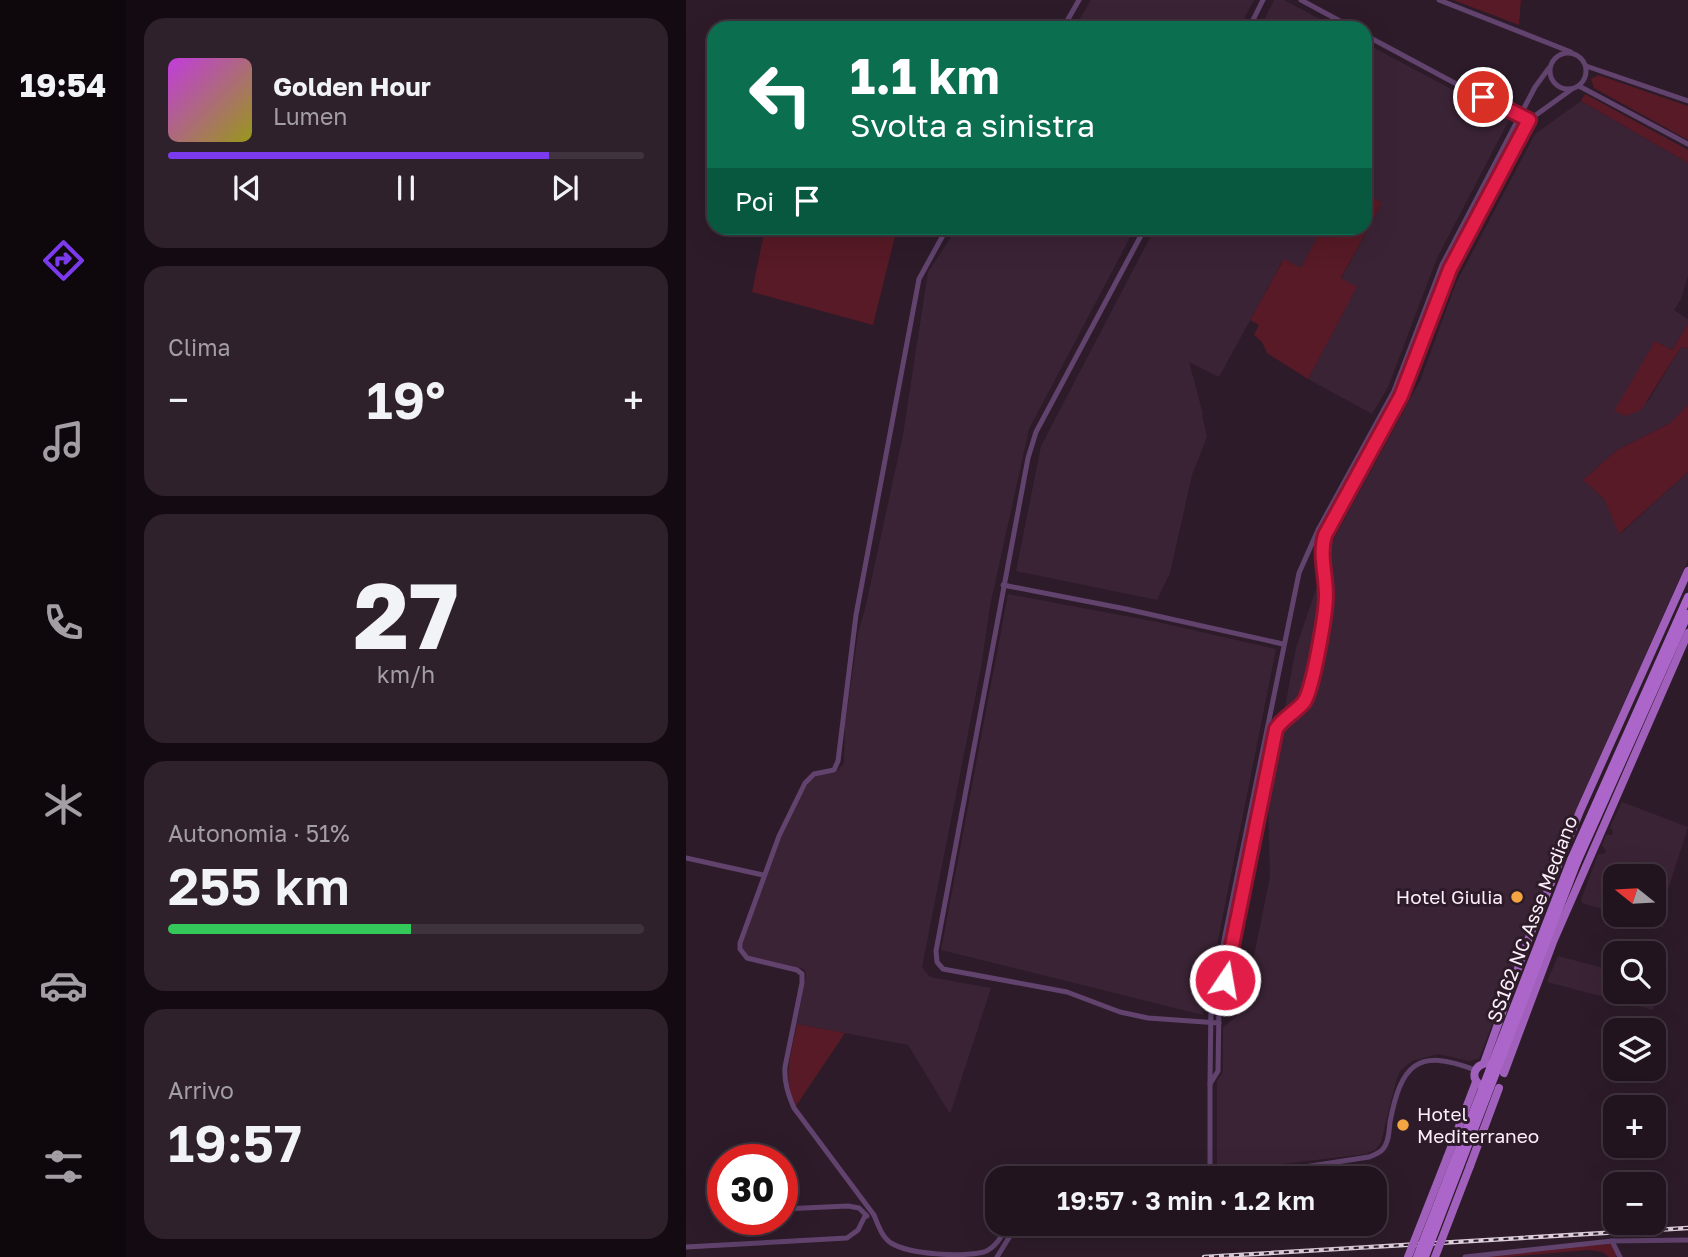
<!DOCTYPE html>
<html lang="it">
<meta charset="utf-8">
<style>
:root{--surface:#22141f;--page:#2e212c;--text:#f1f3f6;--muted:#a29ea4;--line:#3f333d;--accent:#7c3aed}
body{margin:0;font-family:"Golos Text",sans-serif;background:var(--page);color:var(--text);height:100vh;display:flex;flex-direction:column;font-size:26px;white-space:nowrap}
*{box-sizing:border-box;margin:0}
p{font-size:23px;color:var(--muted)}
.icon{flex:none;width:38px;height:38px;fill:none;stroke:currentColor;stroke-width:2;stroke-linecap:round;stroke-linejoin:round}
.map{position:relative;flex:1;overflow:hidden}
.drawer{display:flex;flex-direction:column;gap:18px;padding:18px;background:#130b11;width:560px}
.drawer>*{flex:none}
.top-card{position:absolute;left:21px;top:21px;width:665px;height:214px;border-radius:21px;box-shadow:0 7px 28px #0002,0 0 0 2px var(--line);background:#0b6e4f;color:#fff;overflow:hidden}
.needle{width:46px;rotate:288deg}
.tools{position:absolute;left:917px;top:864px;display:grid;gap:14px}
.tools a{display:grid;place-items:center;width:63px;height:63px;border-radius:14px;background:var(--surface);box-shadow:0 7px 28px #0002,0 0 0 2px var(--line);font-size:35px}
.speed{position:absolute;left:21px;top:1144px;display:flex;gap:14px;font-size:35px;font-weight:700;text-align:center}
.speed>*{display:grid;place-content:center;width:91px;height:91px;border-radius:50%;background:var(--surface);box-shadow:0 7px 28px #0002,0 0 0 2px var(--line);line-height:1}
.speed .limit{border:10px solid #d22;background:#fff;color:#111}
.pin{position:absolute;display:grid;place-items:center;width:60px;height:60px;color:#fff;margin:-30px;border:4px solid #fff;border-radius:50%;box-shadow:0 2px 7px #0007}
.me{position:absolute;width:77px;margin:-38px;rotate:12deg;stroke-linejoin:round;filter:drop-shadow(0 0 5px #0008)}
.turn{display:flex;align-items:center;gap:24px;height:147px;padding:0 28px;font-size:32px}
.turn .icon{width:91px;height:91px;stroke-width:2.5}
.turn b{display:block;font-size:49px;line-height:60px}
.then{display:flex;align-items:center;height:66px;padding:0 28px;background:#0003;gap:14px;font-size:26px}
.big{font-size:52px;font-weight:600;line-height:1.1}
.drawer .widget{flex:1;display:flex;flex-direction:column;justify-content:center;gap:10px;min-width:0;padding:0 24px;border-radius:21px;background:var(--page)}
.drawer .dial{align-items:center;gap:0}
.dial b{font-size:91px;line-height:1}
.song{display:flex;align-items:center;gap:21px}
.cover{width:84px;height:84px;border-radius:10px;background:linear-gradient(135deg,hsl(290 70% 55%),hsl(60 70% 35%))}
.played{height:7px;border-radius:4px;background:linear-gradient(90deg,var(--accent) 80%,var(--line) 80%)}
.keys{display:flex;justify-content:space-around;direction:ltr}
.heat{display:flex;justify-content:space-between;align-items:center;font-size:38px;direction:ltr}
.charge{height:10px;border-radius:5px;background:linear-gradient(90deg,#34c759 51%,var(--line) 0)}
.trip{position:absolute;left:299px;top:1166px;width:402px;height:70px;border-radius:21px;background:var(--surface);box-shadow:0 7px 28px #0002,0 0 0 2px var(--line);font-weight:600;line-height:70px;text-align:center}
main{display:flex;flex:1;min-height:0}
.menu{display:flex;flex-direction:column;width:126px;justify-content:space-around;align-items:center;background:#0e080c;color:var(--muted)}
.menu .icon{width:49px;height:49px}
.menu .on{color:var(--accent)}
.menu b{font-size:32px;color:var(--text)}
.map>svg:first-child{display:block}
.built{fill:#3a2335}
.green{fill:#571a26}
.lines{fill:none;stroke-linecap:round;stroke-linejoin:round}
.minor{stroke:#61436e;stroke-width:5}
.primary{stroke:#a060bb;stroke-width:8}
.trunk{stroke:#ac66ca;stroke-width:8}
.rail-casing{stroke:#ddcfda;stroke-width:4.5}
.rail{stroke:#2d1b29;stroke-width:2;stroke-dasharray:5;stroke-linecap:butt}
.primary-bridge{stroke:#a060bb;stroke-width:8}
.trunk-bridge{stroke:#ac66ca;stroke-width:8}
.route-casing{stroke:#92132f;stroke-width:18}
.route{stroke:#e11d48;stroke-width:12}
.poi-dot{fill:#f2a541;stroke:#2d1b29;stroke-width:2.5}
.labels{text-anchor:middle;stroke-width:6;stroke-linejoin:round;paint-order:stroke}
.poi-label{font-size:19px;fill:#fceff9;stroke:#2d1b29;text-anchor:end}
.street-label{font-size:19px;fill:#fceff9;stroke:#2d1b29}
</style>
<main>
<nav class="menu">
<b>19:54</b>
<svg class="icon on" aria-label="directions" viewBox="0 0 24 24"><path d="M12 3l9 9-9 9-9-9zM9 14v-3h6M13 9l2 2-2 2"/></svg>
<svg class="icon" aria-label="music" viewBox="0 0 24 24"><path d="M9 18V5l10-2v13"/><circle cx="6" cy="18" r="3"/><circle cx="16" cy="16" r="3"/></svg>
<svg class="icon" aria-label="phone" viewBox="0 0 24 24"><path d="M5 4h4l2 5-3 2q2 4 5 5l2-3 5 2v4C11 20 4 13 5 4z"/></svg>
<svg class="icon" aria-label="climate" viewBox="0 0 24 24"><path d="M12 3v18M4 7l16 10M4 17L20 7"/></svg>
<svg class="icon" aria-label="car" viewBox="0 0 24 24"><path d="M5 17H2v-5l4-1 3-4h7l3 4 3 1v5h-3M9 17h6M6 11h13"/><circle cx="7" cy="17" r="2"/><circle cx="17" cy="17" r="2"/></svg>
<svg class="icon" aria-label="filters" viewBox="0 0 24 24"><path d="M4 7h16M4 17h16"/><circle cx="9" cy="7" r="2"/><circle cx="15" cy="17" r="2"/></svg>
</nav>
<section class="drawer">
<div class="widget">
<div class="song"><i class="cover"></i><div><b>Golden Hour</b><p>Lumen</p></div></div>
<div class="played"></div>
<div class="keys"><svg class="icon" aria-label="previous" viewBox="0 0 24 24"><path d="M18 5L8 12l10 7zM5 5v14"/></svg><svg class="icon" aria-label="pause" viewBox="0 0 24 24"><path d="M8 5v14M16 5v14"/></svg><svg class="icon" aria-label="next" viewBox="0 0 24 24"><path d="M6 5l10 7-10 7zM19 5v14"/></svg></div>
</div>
<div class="widget"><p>Clima</p>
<div class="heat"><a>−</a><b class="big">19°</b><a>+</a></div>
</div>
<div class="widget dial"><b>27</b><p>km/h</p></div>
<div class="widget"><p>Autonomia · 51%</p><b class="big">255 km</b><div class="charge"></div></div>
<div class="widget"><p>Arrivo</p><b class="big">19:57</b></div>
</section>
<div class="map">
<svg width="1002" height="1257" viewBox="0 0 1002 1257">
<rect width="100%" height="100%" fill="#2d1b29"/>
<!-- built -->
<g class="built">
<polygon points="405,0 568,0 553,28 388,28"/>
<polygon points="588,0 598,0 651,28 574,28"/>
<polygon points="679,43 823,120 751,258 702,387 686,414 622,379 670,288 655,279 696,203 679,193"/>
<polygon points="895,101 1002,163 1002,276 995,299 988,310 1002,319 1002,324 986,350 969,341 961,403 995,347 1002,349 1002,405 984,423 931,450 897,480 918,499 934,534 1002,472 1002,560 881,830 793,1059 783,1061 752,1054 726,1061 714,1071 710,1081 695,1142 689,1150 680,1154 531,1172 531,1081 537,1072 537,1028 557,1010 584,877 582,799 610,648 646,542 734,381 770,283 849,134"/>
<polygon points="271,228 449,228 343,429 304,606 295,668 236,967 244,977 305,988 264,1114 222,1045 111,1024 120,974 118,969 62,957 57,951 56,943 95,837 124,779 130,776 149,773 158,763 159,725 172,634 179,609 217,435 242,272"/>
<polygon points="469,228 636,228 615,269 597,260 533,377 503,362 517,414 516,415 521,437 506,475 484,573 471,600 330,571 355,446"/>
<polygon points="322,594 471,622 590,649 517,1015 255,950"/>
<polygon points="936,802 1002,827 978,902 977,928 937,915 968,915 968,877 929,877 929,913 896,903 895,900 912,854 918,854 920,850 916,845 920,835 926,835 927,831 924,827"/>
<polygon points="872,956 929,971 929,992 968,992 968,981 972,982 967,1010 861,982"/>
</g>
<!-- green -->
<g class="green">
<polygon points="767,0 835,0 833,25"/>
<polygon points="912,75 1002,106 1002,140 908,88 905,79"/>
<polygon points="899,94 1002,150 1002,163 895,101"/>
<polygon points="679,193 696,203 655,278 671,287 622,379 581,353 576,342 568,335 573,325 564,320 598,259 615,268 636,228 679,228"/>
<polygon points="79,228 211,228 187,325 66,292"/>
<polygon points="1002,324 1002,349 995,347 955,410 940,416 928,411 969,341 986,350"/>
<polygon points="1002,405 1002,472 933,534 918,499 897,480 931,450 984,423"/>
<path d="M111 1024 159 1033 110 1106C95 1080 106 1051 111 1024Z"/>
<polygon points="925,1243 931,1252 930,1257 923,1257 916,1252 902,1250 821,1257 788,1257"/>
</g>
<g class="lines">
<!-- minor -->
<g class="minor">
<polyline points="615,0 667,28"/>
<polyline points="753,0 885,52"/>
<polyline points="377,28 393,0"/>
<polyline points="563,28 577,0"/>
<polyline points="679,35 778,88 837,117"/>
<circle cx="882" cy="71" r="18"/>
<polyline points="900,66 1002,101"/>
<path d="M863 68 849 87 756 265 708 391 632 530 613 573 525 1004 524 1084 532 1071 533 1007 590 728 618 701 623 688C629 660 638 630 640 601 641 579 632 556 639 535L715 396 764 269 843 120 886 89"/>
<polyline points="893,86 1002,144"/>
<path d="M261 228 233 279 170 615 152 761 148 770 128 774 119 783 93 836 54 943V949L61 958 111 970 116 974V983L99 1067C98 1082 102 1094 108 1108L188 1215C192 1225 196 1237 205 1243 225 1255 276 1257 298 1252 310 1248 317 1234 323 1223"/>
<polyline points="459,228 350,432 342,458 250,951 251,962 257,969 381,992 434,1012 462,1018 533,1023"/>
<polyline points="317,585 440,609 597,644"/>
<polyline points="0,858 77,875"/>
<polyline points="337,1178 337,1168"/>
<polyline points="524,1178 524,1084"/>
<path d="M548 1178 683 1157C688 1155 694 1153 697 1149 703 1142 703 1131 704 1122 715 1065 731 1047 789 1070"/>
<polyline points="96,1209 162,1206 173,1208 181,1216"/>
<polyline points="30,1213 37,1213"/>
<polyline points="926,1241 934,1257"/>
<polyline points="0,1247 161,1238 172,1230 179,1216"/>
<polyline points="311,1257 332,1223"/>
<polyline points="779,1257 926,1241 1002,1240"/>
</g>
<!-- primary -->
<g class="primary">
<polyline points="798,1063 844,935 894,811 1002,571"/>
<polyline points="818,1073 867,942 1002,633"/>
<path d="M793 1084C784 1076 789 1065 801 1063"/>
<polyline points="761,1158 790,1082"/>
<polyline points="784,1166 813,1088"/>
</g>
<!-- trunk -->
<g class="trunk">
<polyline points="885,860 1002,597"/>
<polyline points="891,862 1002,614"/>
</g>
<!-- rail casing -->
<g class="rail-casing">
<polyline id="rail" points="518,1257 1002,1228"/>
</g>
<!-- rail -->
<use href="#rail" class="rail"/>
<!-- primary-bridge -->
<g class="primary-bridge">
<polyline points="722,1257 761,1158"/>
<polyline points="749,1257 784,1166"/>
</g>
<!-- trunk-bridge -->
<g class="trunk-bridge">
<polyline points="731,1257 885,860"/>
<polyline points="739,1257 891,862"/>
</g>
</g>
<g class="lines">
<!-- route casing -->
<g class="route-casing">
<path id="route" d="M539 980 590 729C597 718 610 712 618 702 627 689 640 613 640 595 640 575 633 554 639 535L715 396 764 269 843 120 797 97"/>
</g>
<!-- route -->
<use href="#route" class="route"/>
</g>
<!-- markers -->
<g class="poi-dot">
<circle cx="831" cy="897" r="7"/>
<circle cx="717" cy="1125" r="7"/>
</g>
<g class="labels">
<!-- poi labels -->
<g class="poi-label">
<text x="817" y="904">Hotel Giulia</text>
<text x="731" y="1121" text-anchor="start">Hotel<tspan x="731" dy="22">Mediterraneo</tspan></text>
</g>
<!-- street labels -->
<g class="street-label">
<text transform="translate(846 919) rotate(-69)" y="7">SS162 NC Asse Mediano</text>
</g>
</g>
</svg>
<div class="tools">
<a><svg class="needle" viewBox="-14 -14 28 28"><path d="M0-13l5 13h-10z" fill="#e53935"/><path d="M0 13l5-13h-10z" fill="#a29ea4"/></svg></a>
<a><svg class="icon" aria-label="search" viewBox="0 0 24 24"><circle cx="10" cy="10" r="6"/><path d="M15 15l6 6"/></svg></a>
<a><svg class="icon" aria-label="layers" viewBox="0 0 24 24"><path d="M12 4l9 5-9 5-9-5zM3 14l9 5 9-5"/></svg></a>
<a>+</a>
<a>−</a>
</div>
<div class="speed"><div class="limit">30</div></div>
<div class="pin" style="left:797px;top:97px;background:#d93025"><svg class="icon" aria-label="arrive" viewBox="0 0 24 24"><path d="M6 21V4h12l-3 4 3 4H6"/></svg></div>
<svg class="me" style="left:539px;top:980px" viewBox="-20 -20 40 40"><circle r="17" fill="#e11d48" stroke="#fff" stroke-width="3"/><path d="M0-11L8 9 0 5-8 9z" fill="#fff"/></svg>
<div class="trip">19:57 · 3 min · 1.2 km</div>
<div class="top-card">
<div class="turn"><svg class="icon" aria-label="left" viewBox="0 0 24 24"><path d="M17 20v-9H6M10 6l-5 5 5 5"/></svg><div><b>1.1 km</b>Svolta a sinistra</div></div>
<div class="then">Poi<svg class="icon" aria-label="arrive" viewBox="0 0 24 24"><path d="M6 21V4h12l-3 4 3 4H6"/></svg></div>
</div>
</div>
</main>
